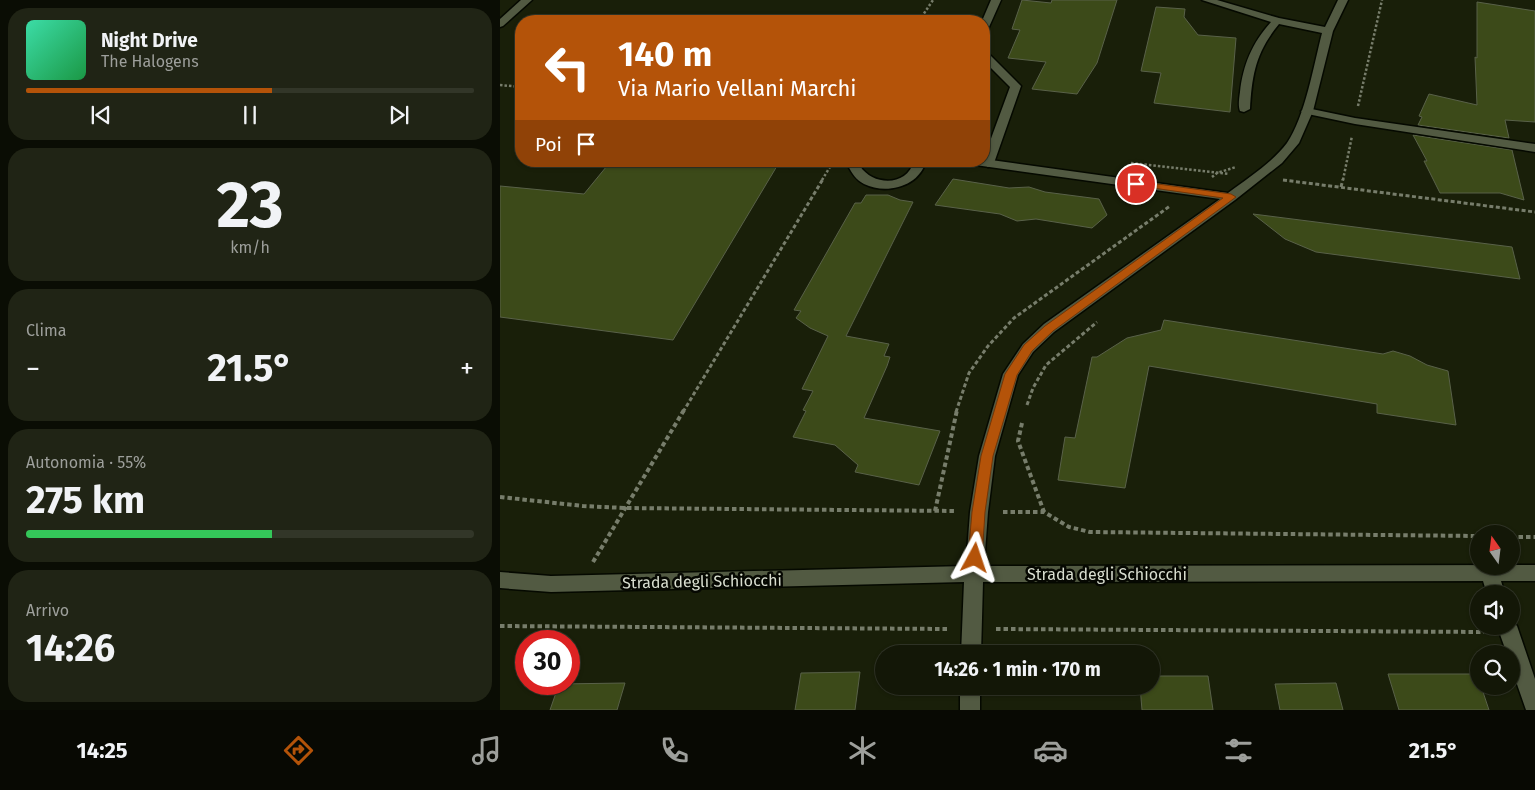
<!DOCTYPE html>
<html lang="it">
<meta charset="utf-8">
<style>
:root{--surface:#131707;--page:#202415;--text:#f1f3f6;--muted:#9d9f9b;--line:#323628;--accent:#b45309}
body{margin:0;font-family:"Fira Sans",sans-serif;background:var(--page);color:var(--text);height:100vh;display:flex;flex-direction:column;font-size:19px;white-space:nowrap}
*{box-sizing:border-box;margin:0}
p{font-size:16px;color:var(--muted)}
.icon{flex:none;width:28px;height:28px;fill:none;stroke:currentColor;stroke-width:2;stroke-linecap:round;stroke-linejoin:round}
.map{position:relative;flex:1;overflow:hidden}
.drawer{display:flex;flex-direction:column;gap:8px;padding:8px;background:#0a0d04;width:500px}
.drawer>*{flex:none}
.banner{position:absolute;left:15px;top:15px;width:475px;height:152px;border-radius:20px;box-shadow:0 1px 4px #0004,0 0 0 1px var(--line);background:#b45309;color:#fff;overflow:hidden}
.needle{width:32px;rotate:346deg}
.controls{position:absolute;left:970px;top:525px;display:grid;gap:10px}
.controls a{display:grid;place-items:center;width:50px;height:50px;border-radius:50%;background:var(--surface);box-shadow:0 1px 4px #0004,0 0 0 1px var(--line);font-size:25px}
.speed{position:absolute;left:15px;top:630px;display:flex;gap:10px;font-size:25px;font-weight:700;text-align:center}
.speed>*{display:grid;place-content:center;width:65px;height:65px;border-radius:50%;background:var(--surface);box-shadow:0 1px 4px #0004,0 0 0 1px var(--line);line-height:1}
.speed .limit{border:8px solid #d22;background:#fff;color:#111}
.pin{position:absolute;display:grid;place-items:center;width:42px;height:42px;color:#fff;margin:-21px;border:2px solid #fff;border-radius:50%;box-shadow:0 1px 5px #0007}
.me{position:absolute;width:55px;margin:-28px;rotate:5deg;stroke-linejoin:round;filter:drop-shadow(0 0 4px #0008)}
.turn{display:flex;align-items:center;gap:18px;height:105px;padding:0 20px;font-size:22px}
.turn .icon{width:65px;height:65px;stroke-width:2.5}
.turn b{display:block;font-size:35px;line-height:42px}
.then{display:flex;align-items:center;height:48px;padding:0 20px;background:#0003;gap:10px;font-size:19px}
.big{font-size:38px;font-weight:700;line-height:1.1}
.drawer .tile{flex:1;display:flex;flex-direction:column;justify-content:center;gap:8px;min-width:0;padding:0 18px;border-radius:20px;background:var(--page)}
.drawer .dial{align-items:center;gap:0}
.dial b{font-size:65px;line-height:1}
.song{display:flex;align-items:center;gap:15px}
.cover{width:60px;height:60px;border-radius:8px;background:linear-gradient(135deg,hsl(160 70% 55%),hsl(140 70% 35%))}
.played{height:5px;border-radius:2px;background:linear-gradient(90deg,var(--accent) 55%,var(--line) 55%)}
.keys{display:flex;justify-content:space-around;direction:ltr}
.heat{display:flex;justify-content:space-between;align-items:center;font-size:28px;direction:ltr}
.charge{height:8px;border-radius:4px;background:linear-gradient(90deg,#34c759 55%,var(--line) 0)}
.trip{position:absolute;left:375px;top:645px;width:285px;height:50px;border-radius:25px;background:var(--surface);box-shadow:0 1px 4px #0004,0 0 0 1px var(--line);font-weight:700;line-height:50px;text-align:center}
.tabs{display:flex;height:80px;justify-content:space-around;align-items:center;background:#080903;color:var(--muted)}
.tabs .icon{width:35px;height:35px}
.tabs .active{color:var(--accent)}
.tabs b{font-size:22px;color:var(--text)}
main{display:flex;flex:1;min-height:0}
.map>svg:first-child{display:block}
.building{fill:#3c4a19;stroke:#596149}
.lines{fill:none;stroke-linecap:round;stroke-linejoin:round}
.lane-casing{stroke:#050900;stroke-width:3}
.street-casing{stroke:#050900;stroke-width:3}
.secondary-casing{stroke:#050900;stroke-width:3}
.path-far2{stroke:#777d6b;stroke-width:2.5;stroke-dasharray:2.5 2;stroke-linecap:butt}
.path-far1{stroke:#777d6b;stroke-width:3;stroke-dasharray:4 2.5;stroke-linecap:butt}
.path{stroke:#777d6b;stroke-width:4;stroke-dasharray:4.5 3;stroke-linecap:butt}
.lane{fill:#525a42;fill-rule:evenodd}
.street{fill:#525a42;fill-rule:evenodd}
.secondary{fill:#525a42;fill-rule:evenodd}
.route{fill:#b45309;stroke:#753606}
.labels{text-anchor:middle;stroke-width:5;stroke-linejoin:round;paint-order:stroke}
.near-street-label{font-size:16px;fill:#d9ded0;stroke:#060802}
</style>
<main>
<section class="drawer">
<div class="tile">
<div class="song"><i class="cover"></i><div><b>Night Drive</b><p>The Halogens</p></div></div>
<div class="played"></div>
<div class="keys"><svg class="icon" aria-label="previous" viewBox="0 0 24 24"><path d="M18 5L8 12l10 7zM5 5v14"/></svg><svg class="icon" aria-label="pause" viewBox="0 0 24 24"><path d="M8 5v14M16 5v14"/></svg><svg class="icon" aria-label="next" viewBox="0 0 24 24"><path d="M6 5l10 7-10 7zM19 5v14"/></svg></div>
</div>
<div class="tile dial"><b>23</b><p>km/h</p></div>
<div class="tile"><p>Clima</p>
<div class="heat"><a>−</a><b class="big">21.5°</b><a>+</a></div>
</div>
<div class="tile"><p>Autonomia · 55%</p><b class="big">275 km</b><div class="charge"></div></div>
<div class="tile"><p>Arrivo</p><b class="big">14:26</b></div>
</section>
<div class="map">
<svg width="1035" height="710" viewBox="0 0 1035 710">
<rect width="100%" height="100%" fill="#191f09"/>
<!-- building -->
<g class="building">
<polygon points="522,0 551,3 552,0 617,0 597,63 577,94 532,89 546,62 508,58 520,30 512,29"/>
<polygon points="977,2 1035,11 1035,122 1005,120 1009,138 918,125 922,117 919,116 929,94 977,105 975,57 977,58"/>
<polygon points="656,7 685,9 684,17 698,35 736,38 730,112 654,103 661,73 641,71"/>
<polygon points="913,135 1012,150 1024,200 1000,193 940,193 924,161 927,161"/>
<polygon points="111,161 280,161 173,340 0,317 0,186 84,194"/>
<polygon points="453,179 509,188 529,187 545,192 599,199 607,215 592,228 536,219 517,221 500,214 435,205"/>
<polygon points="366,195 388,195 400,200 413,202 346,336 389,344 384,356 390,357 387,366 364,418 440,431 419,485 355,472 358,465 335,445 293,437 306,411 303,410 313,391 302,389 328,336 310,328 296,318 301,311 294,310 355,203 361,203"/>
<polygon points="753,214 1012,247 1020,279 816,252 785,239"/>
<polygon points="664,320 883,354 893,351 910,356 927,365 948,371 956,425 877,413 877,404 649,366 625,488 558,480 565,437 575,438 592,357 597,357 627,338 661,330"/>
<polygon points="360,672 355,710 295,710 301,673"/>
<polygon points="888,674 976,674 979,686 981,686 989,710 899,710"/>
<polygon points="651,676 708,676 713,710 642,710 640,686 651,686"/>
<polygon points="125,683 117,710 50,710 59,684"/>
<polygon points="836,683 843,710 780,710 775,684"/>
</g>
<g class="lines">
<!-- lane casing -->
<g class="lane-casing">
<g id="lane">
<polygon points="484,52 488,53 521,86 494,163 488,167 482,163 510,87 484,61"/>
<polygon points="807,108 855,118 1035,144 1035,152 855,124 803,113 801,111"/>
</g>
</g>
<!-- street casing -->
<g class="street-casing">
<g id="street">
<polygon points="491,0 501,0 489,27 484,30 484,21 482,21"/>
<path d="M702 0H717L779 18 825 27 838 0H848L833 31 813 111 799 143 782 163 735 200 554 332 533 352 518 375 495 456 488 512 484 566 1035 565V581H1001L1005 594H987L983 581 483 582 481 654H461L464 582 51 592 0 588V572L51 576 466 566 470 512 479 456 503 374 523 344 544 324 720 199 475 165 469 161H484V159L728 193C748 178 772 163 787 143 805 117 814 64 822 33L779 24C756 52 752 74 750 109L744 112 740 111C738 106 739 99 740 92 743 65 752 43 771 22Z"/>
<path d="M349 161H361L360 166C373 186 407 187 414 161H426C419 187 386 195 364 184 356 180 352 173 348 166Z"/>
<polygon points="1011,619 1017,626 1035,679 1035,710 1026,710 1011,667 1011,654 1007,654 997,626 1011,626"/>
<rect x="460" y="686" width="20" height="24"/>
</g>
</g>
<!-- secondary casing -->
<g class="secondary-casing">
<polygon id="secondary" points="21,0 32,0 3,26 0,27 0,19"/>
</g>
<!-- path-far2 -->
<g class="path-far2">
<polyline points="419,21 433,0"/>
<polyline points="0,85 21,87"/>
<polyline points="858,106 882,0"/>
<polyline points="631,163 729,174"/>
<polyline points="712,177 717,173 736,167"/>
<polyline points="322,180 333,162"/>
<polyline points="843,180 852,136"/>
</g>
<!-- path-far1 -->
<g class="path-far1">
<polyline points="783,180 1035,212"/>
<polyline points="841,187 843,179"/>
<polyline points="527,405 533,388 546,365 597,322"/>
<polyline points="183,412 323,179"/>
<polyline points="456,412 469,373 488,346 514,318 670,206"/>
</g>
<!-- path -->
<g class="path">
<polyline points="522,423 518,441 544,512"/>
<polyline points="0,497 83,506 125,508 456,511"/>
<polyline points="435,511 457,410"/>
<polyline points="503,512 544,512 569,527 590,532 979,536"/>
<polyline points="1011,537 1035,537"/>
<polyline points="93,562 184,410"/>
<polyline points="0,626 449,629"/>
<polyline points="496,629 984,632"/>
</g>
<!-- lane -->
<use href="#lane" class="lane"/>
<!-- street -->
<use href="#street" class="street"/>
<!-- secondary -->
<use href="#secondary" class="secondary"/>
</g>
<!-- route -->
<polygon class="route" points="636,181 731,194 736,197 553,331 532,351 517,375 493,456 485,512 482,558 480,563 475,564 470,563 468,558 472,512 481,456 505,374 524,345 545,326 723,198 632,185 631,184"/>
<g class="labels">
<!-- near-street labels -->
<g class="near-street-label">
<text x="607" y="580">Strada degli Schiocchi</text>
<text transform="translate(202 581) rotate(-1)" y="6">Strada degli Schiocchi</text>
</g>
</g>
</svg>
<div class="controls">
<a><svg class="needle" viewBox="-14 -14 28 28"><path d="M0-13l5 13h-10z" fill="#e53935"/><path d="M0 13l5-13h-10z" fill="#9d9f9b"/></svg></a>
<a><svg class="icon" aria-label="sound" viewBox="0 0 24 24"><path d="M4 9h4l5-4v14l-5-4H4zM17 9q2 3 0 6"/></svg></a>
<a><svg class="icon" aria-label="search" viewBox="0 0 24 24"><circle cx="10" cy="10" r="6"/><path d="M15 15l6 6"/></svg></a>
</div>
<div class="speed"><div class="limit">30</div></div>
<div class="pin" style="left:636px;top:184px;background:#d93025"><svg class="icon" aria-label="arrive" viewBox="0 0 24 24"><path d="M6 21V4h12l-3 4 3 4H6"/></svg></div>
<svg class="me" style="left:475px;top:558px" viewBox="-20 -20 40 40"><path d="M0-17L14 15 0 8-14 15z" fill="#b45309" stroke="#fff" stroke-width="4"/></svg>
<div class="trip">14:26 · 1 min · 170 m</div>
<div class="banner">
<div class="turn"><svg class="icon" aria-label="left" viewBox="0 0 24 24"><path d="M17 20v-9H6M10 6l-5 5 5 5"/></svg><div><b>140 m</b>Via Mario Vellani Marchi</div></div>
<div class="then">Poi<svg class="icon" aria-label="arrive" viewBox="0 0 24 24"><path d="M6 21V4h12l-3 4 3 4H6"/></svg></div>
</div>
</div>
</main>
<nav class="tabs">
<b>14:25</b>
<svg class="icon active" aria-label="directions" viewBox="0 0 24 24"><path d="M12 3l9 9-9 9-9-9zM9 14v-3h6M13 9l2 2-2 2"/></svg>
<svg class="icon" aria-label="music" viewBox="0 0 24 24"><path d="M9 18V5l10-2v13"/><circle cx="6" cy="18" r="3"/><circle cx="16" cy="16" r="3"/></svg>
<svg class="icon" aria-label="phone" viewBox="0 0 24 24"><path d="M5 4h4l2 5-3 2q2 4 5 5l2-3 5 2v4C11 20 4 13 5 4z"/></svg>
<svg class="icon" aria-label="climate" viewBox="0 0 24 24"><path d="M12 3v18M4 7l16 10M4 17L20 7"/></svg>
<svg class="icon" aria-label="car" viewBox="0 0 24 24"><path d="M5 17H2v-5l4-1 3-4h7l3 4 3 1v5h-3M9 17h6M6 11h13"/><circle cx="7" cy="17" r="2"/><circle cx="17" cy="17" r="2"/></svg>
<svg class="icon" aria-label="filters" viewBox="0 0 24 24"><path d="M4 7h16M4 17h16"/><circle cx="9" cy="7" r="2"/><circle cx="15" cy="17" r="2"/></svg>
<b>21.5°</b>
</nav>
